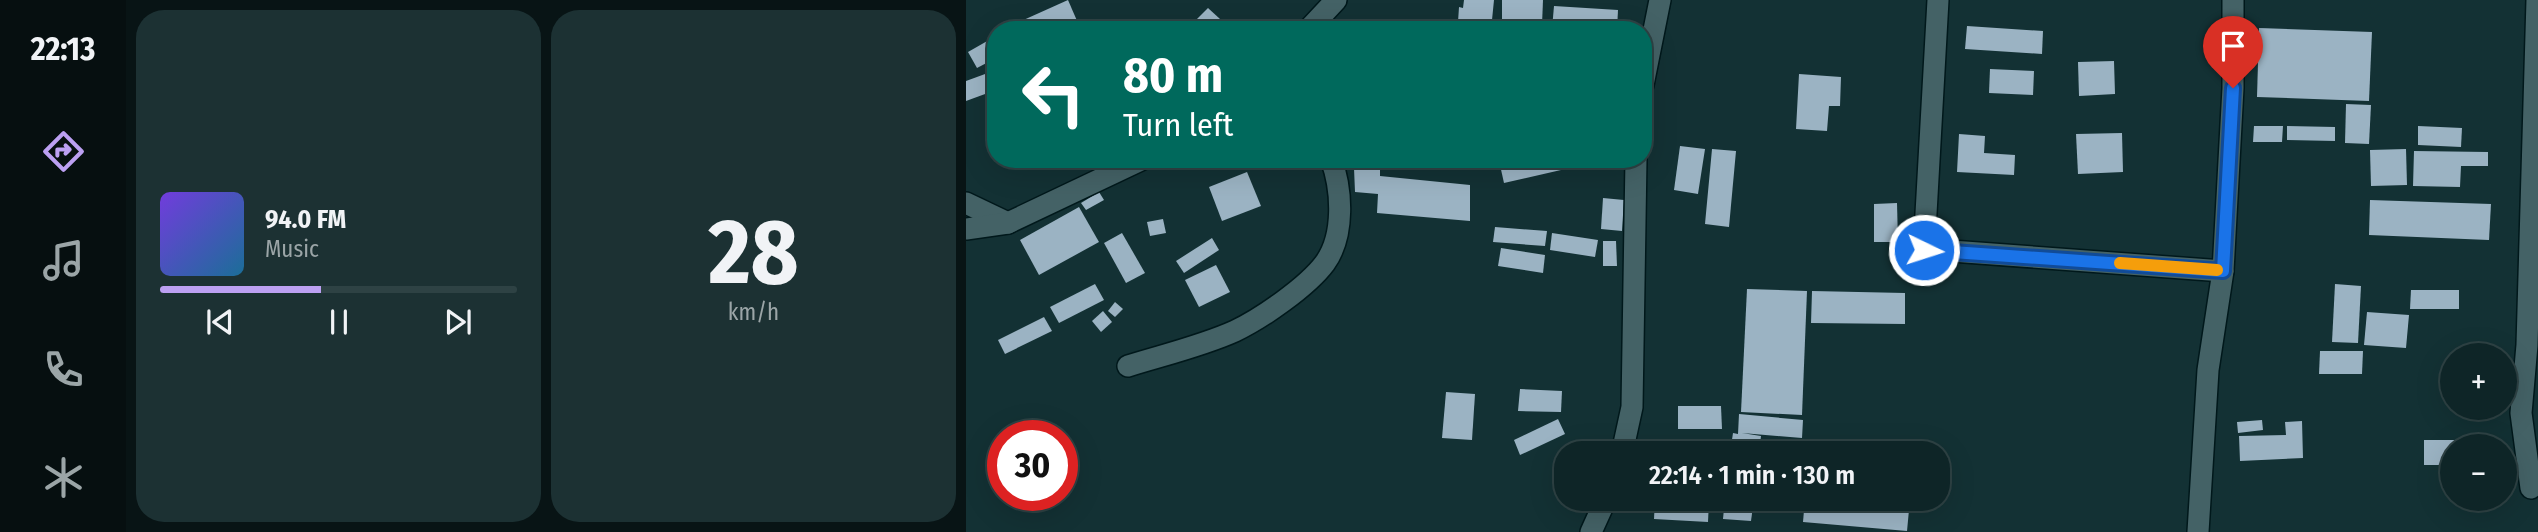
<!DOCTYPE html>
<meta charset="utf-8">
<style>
:root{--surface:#0e2527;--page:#1c3133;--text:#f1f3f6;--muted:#9ba5a7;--line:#2e4244;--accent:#bca0f2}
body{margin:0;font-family:"Fira Sans Condensed",sans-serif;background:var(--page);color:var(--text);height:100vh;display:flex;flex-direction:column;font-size:26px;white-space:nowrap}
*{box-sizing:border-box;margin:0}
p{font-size:23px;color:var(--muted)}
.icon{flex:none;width:38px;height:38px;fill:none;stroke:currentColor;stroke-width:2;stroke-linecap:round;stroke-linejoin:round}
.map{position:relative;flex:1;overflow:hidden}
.side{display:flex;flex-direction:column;gap:10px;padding:10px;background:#081415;width:840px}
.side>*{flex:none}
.banner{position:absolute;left:21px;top:21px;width:665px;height:147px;border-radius:28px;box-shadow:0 7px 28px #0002,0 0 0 2px var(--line);background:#00695c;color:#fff;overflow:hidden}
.tools{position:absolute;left:1474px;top:343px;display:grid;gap:14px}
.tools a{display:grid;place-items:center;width:77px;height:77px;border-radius:50%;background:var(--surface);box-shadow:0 7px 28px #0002,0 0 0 2px var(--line);font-size:35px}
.speed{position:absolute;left:21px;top:420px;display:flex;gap:14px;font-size:35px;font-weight:700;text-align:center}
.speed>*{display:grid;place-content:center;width:91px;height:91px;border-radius:50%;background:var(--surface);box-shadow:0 7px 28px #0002,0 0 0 2px var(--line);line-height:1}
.speed .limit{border:10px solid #d22;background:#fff;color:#111}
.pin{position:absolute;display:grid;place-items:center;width:60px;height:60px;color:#fff;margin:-72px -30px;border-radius:50% 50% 50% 0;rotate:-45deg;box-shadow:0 0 7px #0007}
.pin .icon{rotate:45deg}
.me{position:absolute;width:77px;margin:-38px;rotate:94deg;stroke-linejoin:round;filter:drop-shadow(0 0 5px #0008)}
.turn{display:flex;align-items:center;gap:24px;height:147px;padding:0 21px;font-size:32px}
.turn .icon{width:91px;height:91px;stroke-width:2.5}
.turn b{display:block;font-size:49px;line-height:60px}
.side .tile{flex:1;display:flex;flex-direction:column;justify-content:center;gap:10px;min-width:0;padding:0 24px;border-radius:28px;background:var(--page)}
.side .dial{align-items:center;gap:0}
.dial b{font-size:91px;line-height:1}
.song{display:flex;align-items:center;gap:21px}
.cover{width:84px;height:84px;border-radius:10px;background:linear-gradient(135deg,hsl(260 70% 55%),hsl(200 70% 35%))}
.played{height:7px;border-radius:4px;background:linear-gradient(90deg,var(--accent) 45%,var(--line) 45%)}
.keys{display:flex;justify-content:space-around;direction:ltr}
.side .tiles{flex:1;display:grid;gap:10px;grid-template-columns:repeat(2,1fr)}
.trip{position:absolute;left:588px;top:441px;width:396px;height:70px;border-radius:28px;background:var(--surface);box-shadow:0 7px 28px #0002,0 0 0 2px var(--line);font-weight:600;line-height:70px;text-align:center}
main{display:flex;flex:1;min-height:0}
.dock{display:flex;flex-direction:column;width:126px;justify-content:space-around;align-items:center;background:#060f10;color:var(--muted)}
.dock .icon{width:49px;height:49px}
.dock .selected{color:var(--accent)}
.dock b{font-size:32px;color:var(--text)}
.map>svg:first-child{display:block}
.building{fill:#9bb3c3}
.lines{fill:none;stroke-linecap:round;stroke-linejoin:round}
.minor-casing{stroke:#00181b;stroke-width:24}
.minor{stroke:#446266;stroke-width:21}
.route-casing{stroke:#114b97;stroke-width:18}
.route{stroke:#1a73e8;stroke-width:12}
.slow{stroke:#f59e0b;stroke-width:12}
</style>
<main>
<nav class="dock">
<b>22:13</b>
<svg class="icon selected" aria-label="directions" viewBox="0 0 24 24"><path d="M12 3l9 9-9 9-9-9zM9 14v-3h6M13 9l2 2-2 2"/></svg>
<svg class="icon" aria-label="music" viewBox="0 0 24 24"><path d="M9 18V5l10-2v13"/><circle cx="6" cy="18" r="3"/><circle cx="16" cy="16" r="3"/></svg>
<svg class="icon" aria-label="phone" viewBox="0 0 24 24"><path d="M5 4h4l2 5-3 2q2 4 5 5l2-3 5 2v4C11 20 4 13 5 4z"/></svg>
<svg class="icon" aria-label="climate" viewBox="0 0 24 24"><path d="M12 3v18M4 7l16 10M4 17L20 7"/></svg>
</nav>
<section class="side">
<div class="tiles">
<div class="tile">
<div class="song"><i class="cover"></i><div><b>94.0 FM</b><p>Music</p></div></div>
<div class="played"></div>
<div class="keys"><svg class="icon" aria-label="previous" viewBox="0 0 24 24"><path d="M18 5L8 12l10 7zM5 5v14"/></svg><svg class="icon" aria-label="pause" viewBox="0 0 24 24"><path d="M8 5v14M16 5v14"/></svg><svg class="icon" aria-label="next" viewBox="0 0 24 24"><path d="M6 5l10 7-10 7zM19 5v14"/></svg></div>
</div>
<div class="tile dial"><b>28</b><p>km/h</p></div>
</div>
</section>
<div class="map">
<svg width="1572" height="532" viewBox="0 0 1572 532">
<rect width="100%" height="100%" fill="#133134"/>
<!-- building -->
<g class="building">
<polygon points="102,0 115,30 56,30 53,22"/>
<polygon points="498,0 528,0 525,30 499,30 500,23 492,22 493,7 497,8"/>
<polygon points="536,0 577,0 576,25 536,24"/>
<polygon points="588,6 652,10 651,30 586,29"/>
<polygon points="242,8 254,19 244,30 230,20"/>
<polygon points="1001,26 1077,31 1076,54 999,49"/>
<polygon points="1293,28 1406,32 1403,101 1291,97"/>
<polygon points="30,36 30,58 11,68 2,52"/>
<polygon points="1148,61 1149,94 1113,96 1112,62"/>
<polygon points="1024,69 1068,71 1067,95 1023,93"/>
<polygon points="30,70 30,90 0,101 0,81"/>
<polygon points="833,74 875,77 874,106 863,106 861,131 830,129"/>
<polygon points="1380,104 1405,105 1403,144 1379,143"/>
<polygon points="1288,126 1317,126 1316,142 1287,142"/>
<polygon points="1321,126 1369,127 1369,141 1321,140"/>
<polygon points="1452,126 1496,128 1495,147 1452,145"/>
<polygon points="1156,133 1157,172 1112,174 1110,134"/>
<polygon points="993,134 1019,136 1018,153 1049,155 1048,175 991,172"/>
<polygon points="714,146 739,149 732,194 708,190"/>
<polygon points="746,149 770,151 763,227 739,224"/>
<polygon points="1440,149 1441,185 1405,186 1404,150"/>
<polygon points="1448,151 1522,152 1522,166 1495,166 1494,187 1447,186"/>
<polygon points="521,159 540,159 541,162 525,169"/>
<polygon points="563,159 593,159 595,170 538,183 534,165"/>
<polygon points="388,168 414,169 414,176 504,185 504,221 411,213 412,194 389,192"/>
<polygon points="281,172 295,206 256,221 243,187"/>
<polygon points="133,192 138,200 120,210 115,203"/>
<polygon points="637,198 658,200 656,231 635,229"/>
<polygon points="1404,200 1525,204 1523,240 1403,235"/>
<polygon points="931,203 932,242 908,242 908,204"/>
<polygon points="113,207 133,242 73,275 54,240"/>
<polygon points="197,219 200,233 184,236 181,222"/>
<polygon points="529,227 581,231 579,246 527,242"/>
<polygon points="156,233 179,273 160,283 138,243"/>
<polygon points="586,233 632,240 629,257 584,250"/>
<polygon points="246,238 253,250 218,273 210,261"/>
<polygon points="637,241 650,241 651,266 637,266"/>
<polygon points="535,248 579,255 577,273 532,266"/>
<polygon points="250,265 264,292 233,307 219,280"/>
<polygon points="129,284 138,300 93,323 84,307"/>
<polygon points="1369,284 1395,286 1392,343 1366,342"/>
<polygon points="781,289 841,291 836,415 775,412"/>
<polygon points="1445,290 1493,290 1493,309 1444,309"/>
<polygon points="846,291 939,293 939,324 845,323"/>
<polygon points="149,302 157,309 149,317 142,311"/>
<polygon points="137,311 146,322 135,332 126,321"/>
<polygon points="1401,312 1443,315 1440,348 1398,345"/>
<polygon points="78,317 86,331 39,354 32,340"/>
<polygon points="1354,351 1397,351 1396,374 1353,374"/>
<polygon points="554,389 596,391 595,412 552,411"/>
<polygon points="480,392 509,394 506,440 476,438"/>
<polygon points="712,406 755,406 756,429 712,429"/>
<polygon points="773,414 837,420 836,438 776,433 795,436 793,453 764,453 767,433 772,434"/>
<polygon points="592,419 599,434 554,455 548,440"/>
<polygon points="1296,420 1297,430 1272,433 1271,422"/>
<polygon points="1336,421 1337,458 1274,461 1273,436 1320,435 1319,422"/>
<polygon points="1458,440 1511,440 1511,446 1486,446 1486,465 1458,465"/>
<polygon points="689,499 743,501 742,522 688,519"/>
<polygon points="759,499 788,499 785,521 757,519"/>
<polygon points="839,499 944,499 941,531 837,522"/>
</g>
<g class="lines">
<!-- minor casing -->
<g class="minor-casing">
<g id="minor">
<polyline points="972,0 958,249 1257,271"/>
<polyline points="342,30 370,0"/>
<polyline points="677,85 694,0"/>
<polyline points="0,203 42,223"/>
<polyline points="0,229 42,223 177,159"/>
<path d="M162 366C197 355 236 346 269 331 296 318 341 287 359 263 379 235 376 189 365 159"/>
<polyline points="656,453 666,407 670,159"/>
<polyline points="1565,488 1555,413 1561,345 1571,0"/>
<polyline points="625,532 640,499"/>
<polyline points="1232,532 1242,370 1257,271 1267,88 1267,0"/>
</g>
</g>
<!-- minor -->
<use href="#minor" class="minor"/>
</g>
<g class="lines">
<!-- route casing -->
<g class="route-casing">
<polyline id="route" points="958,250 1257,271 1267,88"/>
</g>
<!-- route -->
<use href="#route" class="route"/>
<!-- slow -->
<polyline class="slow" points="1154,263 1251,270"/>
</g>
</svg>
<div class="tools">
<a>+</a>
<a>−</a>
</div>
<div class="speed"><div class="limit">30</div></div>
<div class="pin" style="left:1267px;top:88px;background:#d93025"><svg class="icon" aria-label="arrive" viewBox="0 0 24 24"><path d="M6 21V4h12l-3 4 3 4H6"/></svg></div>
<svg class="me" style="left:958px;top:250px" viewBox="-20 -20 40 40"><circle r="17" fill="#1a73e8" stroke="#fff" stroke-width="3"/><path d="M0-11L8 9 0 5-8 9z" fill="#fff"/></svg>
<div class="trip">22:14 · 1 min · 130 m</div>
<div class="banner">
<div class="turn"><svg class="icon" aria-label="left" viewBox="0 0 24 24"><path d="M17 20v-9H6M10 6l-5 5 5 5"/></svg><div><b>80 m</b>Turn left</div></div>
</div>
</div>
</main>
